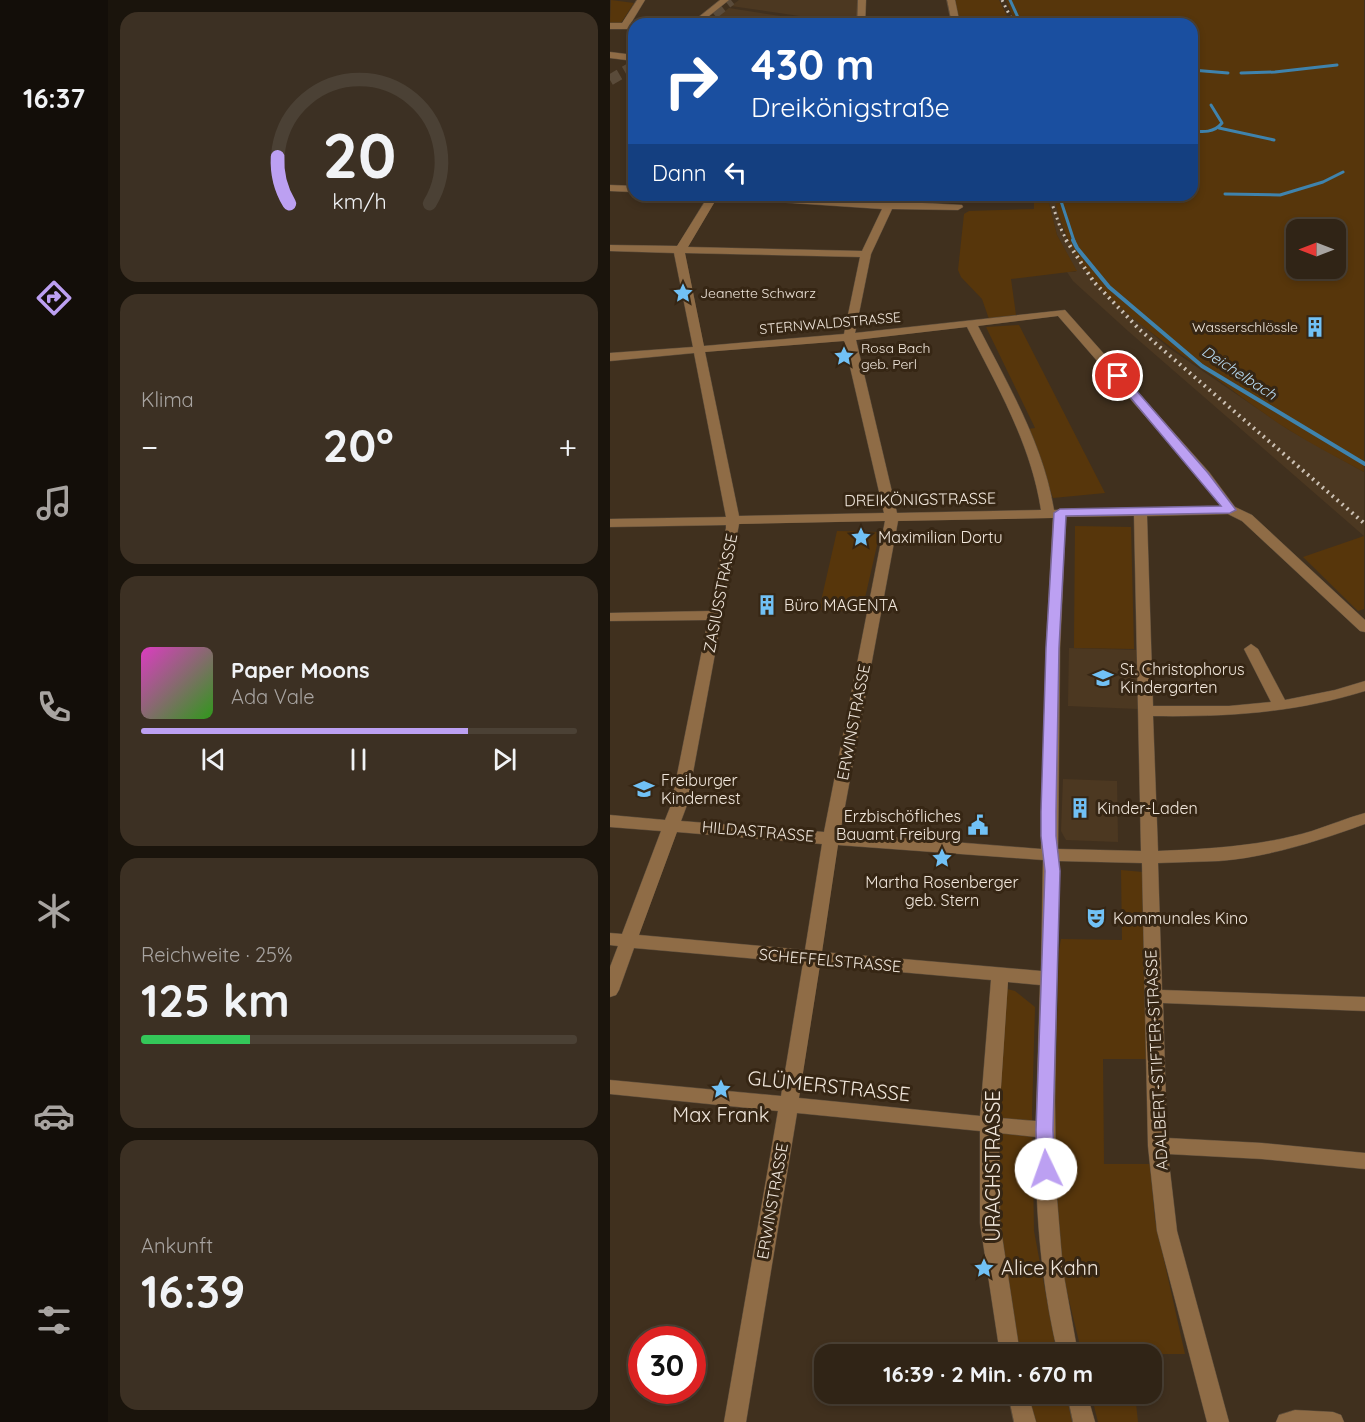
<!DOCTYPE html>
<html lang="de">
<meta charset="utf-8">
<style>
:root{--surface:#302416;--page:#3c3023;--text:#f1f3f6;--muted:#a8a4a1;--line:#4b4135;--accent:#bca0f2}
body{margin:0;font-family:Quicksand,sans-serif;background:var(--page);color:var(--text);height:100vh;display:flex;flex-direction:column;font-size:22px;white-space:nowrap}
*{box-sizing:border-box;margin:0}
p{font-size:20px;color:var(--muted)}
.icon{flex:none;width:33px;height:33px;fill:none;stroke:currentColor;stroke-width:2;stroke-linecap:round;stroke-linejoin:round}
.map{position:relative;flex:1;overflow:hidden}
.details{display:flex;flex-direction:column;gap:12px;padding:12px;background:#1a140c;width:502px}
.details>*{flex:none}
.hud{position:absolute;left:18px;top:18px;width:570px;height:183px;border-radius:18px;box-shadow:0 3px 9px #0003,0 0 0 2px var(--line);background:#1a4fa0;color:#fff;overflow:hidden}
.needle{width:39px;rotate:270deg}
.tools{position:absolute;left:676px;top:219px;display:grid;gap:12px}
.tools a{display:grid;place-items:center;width:60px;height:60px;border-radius:12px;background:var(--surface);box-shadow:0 3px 9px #0003,0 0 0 2px var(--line);font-size:30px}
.speed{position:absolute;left:18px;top:1326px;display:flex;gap:12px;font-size:30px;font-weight:700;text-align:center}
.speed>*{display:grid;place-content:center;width:78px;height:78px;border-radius:50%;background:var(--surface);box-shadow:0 3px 9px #0003,0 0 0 2px var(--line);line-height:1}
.speed .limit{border:9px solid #d22;background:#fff;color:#111}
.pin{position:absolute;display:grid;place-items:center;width:51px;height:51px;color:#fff;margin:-26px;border:3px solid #fff;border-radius:50%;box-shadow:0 2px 6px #0007}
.me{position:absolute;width:66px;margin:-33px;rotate:357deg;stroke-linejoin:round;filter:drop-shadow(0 0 4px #0008)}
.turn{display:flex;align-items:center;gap:21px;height:126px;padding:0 24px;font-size:27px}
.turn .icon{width:78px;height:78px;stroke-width:2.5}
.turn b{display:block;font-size:42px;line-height:51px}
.then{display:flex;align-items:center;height:57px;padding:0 24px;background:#0003;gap:12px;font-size:22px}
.big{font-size:45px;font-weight:700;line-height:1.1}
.details .widget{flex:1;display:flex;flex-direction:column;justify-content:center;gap:9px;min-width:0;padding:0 21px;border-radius:18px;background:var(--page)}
.details .dial{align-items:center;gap:0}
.dial svg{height:156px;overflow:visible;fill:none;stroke:var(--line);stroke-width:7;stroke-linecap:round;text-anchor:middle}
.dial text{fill:var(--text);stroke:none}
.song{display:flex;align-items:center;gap:18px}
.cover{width:72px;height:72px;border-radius:9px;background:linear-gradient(135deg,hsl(310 70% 55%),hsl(110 70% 35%))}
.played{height:6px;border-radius:3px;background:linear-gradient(90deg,var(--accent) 75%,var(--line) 75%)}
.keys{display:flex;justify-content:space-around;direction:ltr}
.heat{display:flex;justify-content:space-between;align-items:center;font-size:33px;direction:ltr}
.charge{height:9px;border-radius:4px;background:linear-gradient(90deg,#34c759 25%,var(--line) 0)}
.trip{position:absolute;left:204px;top:1344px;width:348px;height:60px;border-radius:18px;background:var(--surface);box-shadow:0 3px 9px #0003,0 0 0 2px var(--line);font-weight:700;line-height:60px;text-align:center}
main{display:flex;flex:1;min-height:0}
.tabs{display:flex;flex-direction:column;width:108px;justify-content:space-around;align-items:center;background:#130e09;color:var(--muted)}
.tabs .icon{width:42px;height:42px}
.tabs .on{color:var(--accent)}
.tabs b{font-size:27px;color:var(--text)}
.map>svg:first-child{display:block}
.built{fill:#4c3821}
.green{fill:#57360b;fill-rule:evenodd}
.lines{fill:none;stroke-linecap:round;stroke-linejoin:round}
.stream-far1{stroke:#3f83ad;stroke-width:3}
.stream{stroke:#3f83ad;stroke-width:4}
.highway-tunnel{stroke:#5a4b3a;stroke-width:11;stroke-dasharray:11 6;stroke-linecap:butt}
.minor-casing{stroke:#5c4d3c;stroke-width:1}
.minor{fill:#8f6c46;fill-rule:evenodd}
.rail-far1{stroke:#ccc1b4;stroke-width:3;stroke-dasharray:2 4;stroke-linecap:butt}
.rail{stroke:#ccc1b4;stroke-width:4;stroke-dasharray:2 4.5;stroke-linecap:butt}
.route{fill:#bca0f2;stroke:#7a689d;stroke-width:1.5}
.labels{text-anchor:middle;stroke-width:6;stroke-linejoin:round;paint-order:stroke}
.far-poi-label{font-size:14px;fill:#f0e6db;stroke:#362614;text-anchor:start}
.far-street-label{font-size:14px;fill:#f0e6db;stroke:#362614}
.far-water-label{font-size:15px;font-style:italic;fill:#b8dbf3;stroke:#362614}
.street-label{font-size:16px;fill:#f0e6db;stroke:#362614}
.poi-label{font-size:16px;fill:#f0e6db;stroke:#362614;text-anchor:start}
.near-street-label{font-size:20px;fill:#f0e6db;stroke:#362614}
.near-poi-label{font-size:20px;fill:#f0e6db;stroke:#362614}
</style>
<main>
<nav class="tabs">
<b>16:37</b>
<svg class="icon on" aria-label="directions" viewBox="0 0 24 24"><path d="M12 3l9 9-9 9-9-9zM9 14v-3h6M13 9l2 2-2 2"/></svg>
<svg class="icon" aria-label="music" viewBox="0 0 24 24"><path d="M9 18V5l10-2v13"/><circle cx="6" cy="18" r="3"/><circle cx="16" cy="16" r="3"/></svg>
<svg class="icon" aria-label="phone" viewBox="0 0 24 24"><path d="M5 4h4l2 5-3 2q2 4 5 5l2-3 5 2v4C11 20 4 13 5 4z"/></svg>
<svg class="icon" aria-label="climate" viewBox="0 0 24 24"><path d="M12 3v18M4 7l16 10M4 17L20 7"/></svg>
<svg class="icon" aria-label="car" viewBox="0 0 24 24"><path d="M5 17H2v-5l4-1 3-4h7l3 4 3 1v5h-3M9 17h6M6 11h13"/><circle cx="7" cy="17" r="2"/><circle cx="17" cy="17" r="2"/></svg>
<svg class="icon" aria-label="filters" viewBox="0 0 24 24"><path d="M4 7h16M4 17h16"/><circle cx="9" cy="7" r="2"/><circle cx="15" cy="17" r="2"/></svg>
</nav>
<section class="details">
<div class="widget dial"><svg viewBox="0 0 100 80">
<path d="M14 69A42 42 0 1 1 86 69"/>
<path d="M14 69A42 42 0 0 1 8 45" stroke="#bca0f2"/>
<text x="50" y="56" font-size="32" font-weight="700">20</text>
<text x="50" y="72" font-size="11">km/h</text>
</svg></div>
<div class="widget"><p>Klima</p>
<div class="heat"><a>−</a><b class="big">20°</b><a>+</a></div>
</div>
<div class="widget">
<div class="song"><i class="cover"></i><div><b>Paper Moons</b><p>Ada Vale</p></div></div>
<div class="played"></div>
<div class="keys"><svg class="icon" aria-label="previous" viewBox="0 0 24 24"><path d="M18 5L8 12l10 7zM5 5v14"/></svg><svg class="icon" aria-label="pause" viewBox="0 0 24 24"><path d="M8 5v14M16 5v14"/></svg><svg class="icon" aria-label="next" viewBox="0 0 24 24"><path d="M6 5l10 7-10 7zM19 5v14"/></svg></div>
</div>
<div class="widget"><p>Reichweite · 25%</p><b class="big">125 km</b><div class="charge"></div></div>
<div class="widget"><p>Ankunft</p><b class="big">16:39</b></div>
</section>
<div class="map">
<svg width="755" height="1422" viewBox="0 0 755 1422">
<rect width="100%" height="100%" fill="#40301e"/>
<!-- built -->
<g class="built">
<polygon points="129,0 248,0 247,17 203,18 121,6"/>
<polygon points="119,8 164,15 198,20 195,24 98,24"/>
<polygon points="437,195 444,195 453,232 460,244 482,276 507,304 559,348 679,430 754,472 754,540 754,536 518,331 463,281 457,272 466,272 447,235"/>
<polygon points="459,648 527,650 528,709 458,706"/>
<polygon points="453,779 507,781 508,842 456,840 451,831"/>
</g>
<!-- green -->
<g class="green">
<polygon points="1,0 24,3 11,23 0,23"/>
<polygon points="344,0 389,0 401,24 351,24"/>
<path d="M396 0H754V472C729 458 703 445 679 430 652 413 627 393 601 375 534 328 459 282 444 195H582V24H406ZM687 230H726V268H687Z"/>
<polygon points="358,195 437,195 447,235 467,271 401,279 406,315 379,319 372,299 351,277 348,270 354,214 359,211 424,209 424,202 361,203 358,202"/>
<polygon points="409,325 495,493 443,498 418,429 425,428 376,327"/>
<polygon points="465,526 521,527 524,649 464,648"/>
<polygon points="227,531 270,532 252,611 209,610"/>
<polygon points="754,536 754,609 748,611 693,557"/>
<polygon points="511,870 533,872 540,1059 493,1059 494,1164 540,1164 545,1220 575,1354 472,1354 451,1267 444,1151 449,950 451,939 512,940"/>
<path d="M397 989 405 991 425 1007 422 1113 424 1231 447 1354H407C398 1311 390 1267 386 1223 379 1146 391 1066 397 989Z"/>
<polygon points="415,1394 456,1394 462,1422 421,1422"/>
<polygon points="481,1394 525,1394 528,1422 488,1422"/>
</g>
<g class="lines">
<!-- stream-far1 -->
<g class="stream-far1">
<polyline points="400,0 411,24"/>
<polyline points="582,70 618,73"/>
<polyline points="631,73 665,72 727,65"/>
<polyline points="609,128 664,140"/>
<path d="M582 131C593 132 604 133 612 123L601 105"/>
<polyline points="615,194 670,195 713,182 733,172"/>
<polyline points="449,195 464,241"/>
</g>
<!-- stream -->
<polyline class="stream" points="463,240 467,248 499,287 592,366 755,464"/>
<!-- highway-tunnel -->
<g class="highway-tunnel">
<polyline points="90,24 121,0"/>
<polyline points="0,80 24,66"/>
</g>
<!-- minor casing -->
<g class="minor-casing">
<g id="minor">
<polygon points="27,0 35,0 21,23 26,24 24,24 24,29 0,29 0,23 12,23"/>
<polygon points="110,0 119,0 89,24 80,24"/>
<polygon points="248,0 256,0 255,24 247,24"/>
<polygon points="337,0 345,0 350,24 342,24"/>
<polygon points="0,52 24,55 24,61 0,58"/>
<polygon points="0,185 24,186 24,192 0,191"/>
<path d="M99 195H155L352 205 353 207 348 210 282 209 261 254 245 333 455 310 599 472 625 507 642 515 755 620V632L750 631 632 521 618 514 537 516 543 706H619L661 702 634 649 641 644 648 649 675 700 725 690 755 681V691C684 713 617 717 543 716L548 851C600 849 652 846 702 831 720 825 737 818 755 813V824C708 841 659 857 609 861 589 862 568 862 548 863L552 990 755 997V1011L553 1003 557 1138 652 1143 755 1153V1169L652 1159 558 1154 567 1231 619 1422H597L547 1231 538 1146 532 863 449 861 445 1102 446 1187 453 1271 468 1354H448C431 1283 425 1210 426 1137L389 1133 390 1223 410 1354H390L370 1223V1131L187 1113 136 1422H114L168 1111 0 1094V1080L171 1096 193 963 24 948 9 990 6 995 0 997V967L8 946 0 945V933L12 934 51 831 0 827V815L55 820 61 805 98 620 0 621V613L100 611 116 528V525L0 527V519L116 517 84 353 0 361V353L83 347 64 253 0 251V245L67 246ZM107 198H108L272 209 252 251 78 247ZM75 253 250 257 234 334 94 346ZM448 316 589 478 611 506 444 510C433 443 398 385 368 326ZM357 327C387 386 421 444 431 510L287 513 246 340ZM234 341 274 513 129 516 95 352ZM524 516 531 851 448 849 450 648 456 517ZM443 518 436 648 431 849 230 833 288 521ZM275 521 214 832 71 821 77 805 129 524ZM67 832 212 844 195 950 29 935ZM228 845 433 860 431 971 212 952ZM210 965 381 980 370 1116 189 1098ZM398 982 430 985 426 1121 389 1118Z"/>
<polygon points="398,1394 418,1394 426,1422 404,1422"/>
<polygon points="457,1394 477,1394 485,1422 463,1422"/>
<polygon points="685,1410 723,1412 731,1415 734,1422 666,1422 669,1415"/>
</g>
</g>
<!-- minor -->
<use href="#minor" class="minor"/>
<!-- rail-far1 -->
<g class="rail-far1">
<polyline points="392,0 404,24"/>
<polyline points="439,195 450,227 457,241"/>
</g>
<!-- rail -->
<polyline class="rail" points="456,240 484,282 530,330 755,524"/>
</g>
<!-- route -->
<polygon class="route" points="508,373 512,374 598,473 626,510 620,513 456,516 449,648 446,812 446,836 450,871 443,1130 445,1169 442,1174 436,1176 430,1174 427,1169 426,1130 435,871 431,836 431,812 436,648 444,513 450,509 611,506 504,378 504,374"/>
<!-- icons -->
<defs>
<g id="sight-bare" transform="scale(1.62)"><path d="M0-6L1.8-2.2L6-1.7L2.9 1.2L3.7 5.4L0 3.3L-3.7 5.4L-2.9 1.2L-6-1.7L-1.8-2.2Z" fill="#71c1f5" stroke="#362614" stroke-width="2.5" paint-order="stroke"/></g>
<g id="building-bare" transform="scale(1.62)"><path d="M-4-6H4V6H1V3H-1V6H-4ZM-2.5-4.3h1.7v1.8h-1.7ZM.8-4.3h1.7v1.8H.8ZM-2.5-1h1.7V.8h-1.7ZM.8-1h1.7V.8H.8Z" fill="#71c1f5" stroke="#362614" stroke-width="2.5" paint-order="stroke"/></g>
<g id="school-bare" transform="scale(1.62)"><path d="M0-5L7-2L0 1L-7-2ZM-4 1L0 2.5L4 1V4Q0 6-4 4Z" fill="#71c1f5" stroke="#362614" stroke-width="2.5" paint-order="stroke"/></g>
<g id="civic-bare" transform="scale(1.62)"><path d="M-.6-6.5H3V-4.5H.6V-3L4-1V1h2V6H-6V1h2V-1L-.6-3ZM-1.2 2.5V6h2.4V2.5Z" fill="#71c1f5" stroke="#362614" stroke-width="2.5" paint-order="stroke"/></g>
<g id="theatre-bare" transform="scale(1.62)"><path d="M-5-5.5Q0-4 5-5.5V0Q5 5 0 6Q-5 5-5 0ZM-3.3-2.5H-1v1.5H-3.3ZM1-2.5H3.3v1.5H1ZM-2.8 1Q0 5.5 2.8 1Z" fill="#71c1f5" stroke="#362614" stroke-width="2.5" paint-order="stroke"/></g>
</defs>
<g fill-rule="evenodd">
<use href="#sight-bare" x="73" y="293"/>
<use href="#building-bare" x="705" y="327"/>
<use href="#sight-bare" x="234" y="356"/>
<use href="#sight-bare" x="251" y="537"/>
<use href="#building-bare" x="157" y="605"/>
<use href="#school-bare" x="493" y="678"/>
<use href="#school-bare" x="34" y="789"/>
<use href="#building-bare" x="470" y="808"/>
<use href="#civic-bare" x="368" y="825"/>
<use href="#sight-bare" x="332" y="858"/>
<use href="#theatre-bare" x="486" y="918"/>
<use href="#sight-bare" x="111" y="1089"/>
<use href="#sight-bare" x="374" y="1268"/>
</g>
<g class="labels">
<!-- far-poi labels -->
<g class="far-poi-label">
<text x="90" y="298">Jeanette Schwarz</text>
<text x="688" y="332" text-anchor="end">Wasserschlössle</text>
<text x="251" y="353">Rosa Bach<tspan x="251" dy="16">geb. Perl</tspan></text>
</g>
<!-- far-street labels -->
<g class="far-street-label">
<text transform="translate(220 323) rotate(-5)" y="5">STERNWALDSTRASSE</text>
</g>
<!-- far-water labels -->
<g class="far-water-label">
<text transform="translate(629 373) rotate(33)" y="5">Deichelbach</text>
</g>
<!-- street labels -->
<g class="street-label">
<text transform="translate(310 499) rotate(-1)" y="6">DREIKÖNIGSTRASSE</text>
<text transform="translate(110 593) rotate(-79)" y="6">ZASIUSSTRASSE</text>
<text transform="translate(243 722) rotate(-79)" y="6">ERWINSTRASSE</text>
<text transform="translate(148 831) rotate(5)" y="6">HILDASTRASSE</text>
<text transform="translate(220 960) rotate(5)" y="6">SCHEFFELSTRASSE</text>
<text transform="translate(546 1060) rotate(-93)" y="6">ADALBERT-STIFTER-STRASSE</text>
<text transform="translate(162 1201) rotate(-80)" y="6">ERWINSTRASSE</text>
</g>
<!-- poi labels -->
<g class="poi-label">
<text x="268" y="543">Maximilian Dortu</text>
<text x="174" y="611">Büro MAGENTA</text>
<text x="510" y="675">St. Christophorus<tspan x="510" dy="18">Kindergarten</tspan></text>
<text x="51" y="786">Freiburger<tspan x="51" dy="18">Kindernest</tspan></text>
<text x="487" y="814">Kinder-Laden</text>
<text x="351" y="822" text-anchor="end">Erzbischöfliches<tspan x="351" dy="18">Bauamt Freiburg</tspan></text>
<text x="332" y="888" text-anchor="middle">Martha Rosenberger<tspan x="332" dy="18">geb. Stern</tspan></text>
<text x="503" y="924">Kommunales Kino</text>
</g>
<!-- near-street labels -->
<g class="near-street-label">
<text transform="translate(219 1086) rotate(6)" y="7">GLÜMERSTRASSE</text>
<text transform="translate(383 1166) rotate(-90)" y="7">URACHSTRASSE</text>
</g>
<!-- near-poi labels -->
<g class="near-poi-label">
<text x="111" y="1122">Max Frank</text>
<text x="391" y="1275" text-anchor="start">Alice Kahn</text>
</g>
</g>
</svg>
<div class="tools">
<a><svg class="needle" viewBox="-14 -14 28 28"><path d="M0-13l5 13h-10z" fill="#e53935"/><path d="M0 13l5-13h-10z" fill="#a8a4a1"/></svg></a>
</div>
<div class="speed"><div class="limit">30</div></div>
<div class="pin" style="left:508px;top:376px;background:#d93025"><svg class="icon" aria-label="arrive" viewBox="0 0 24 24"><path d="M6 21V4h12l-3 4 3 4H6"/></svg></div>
<svg class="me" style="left:436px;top:1169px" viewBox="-20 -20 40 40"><circle r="19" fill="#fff"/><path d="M0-13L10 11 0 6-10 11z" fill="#bca0f2"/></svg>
<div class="trip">16:39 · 2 Min. · 670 m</div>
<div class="hud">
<div class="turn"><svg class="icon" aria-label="right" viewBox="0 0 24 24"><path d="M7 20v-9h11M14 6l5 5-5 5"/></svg><div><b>430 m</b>Dreikönigstraße</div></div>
<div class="then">Dann<svg class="icon" aria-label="left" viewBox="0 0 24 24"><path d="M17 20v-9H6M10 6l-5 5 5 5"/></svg></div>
</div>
</div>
</main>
